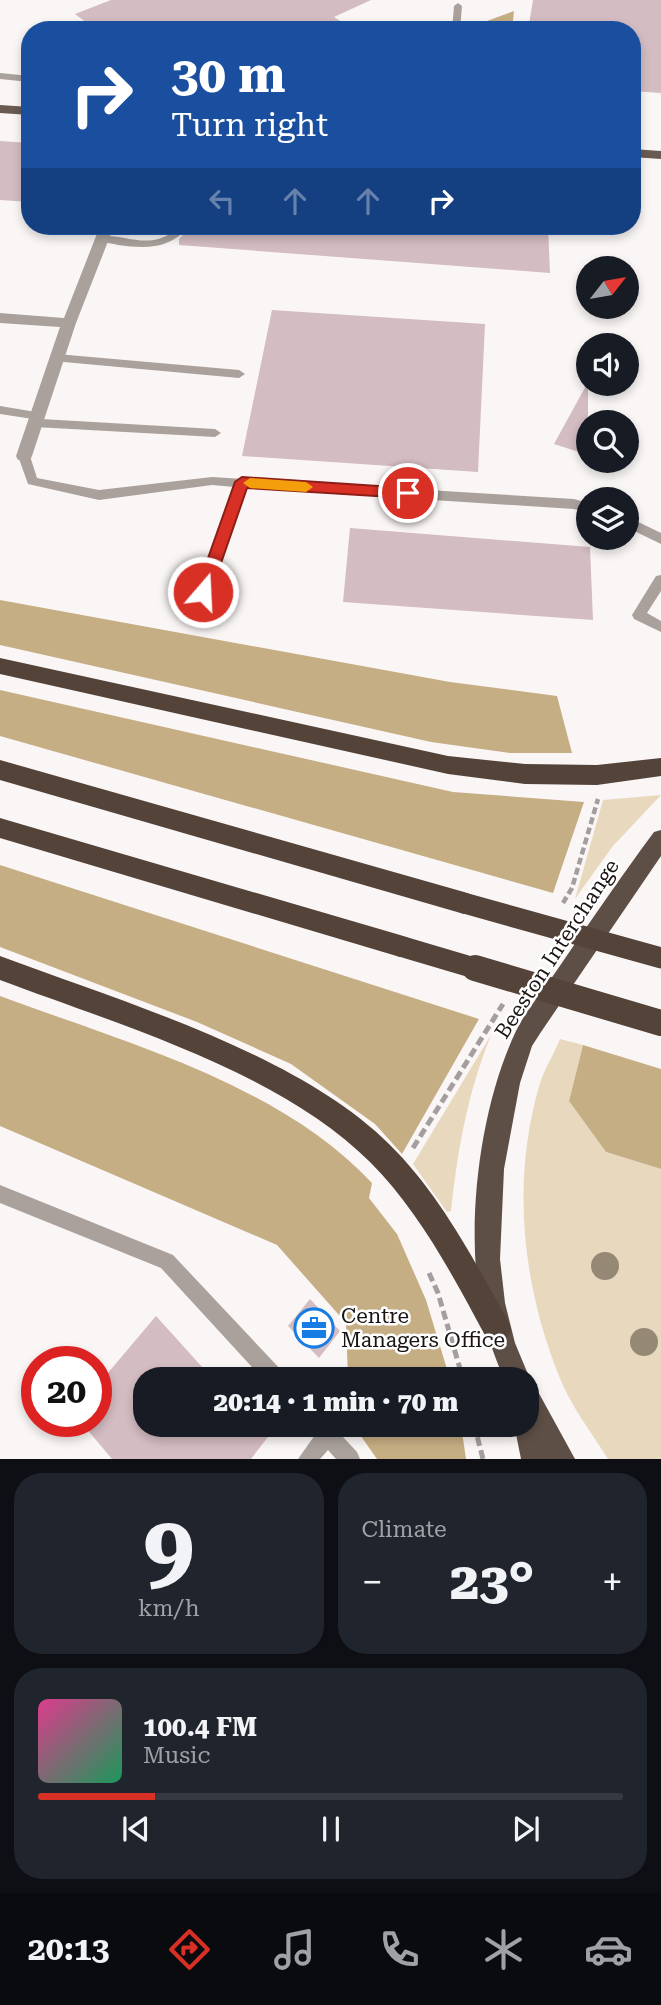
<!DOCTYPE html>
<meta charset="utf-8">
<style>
:root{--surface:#171b24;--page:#20242c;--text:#f1f3f6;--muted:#9ea1a6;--line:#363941;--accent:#d93025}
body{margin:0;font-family:"Roboto Serif",serif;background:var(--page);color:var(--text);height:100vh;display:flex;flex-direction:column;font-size:26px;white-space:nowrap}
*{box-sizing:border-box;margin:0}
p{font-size:23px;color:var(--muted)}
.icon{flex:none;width:38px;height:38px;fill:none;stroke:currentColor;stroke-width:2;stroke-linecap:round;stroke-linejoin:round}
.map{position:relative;height:1459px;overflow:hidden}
.drawer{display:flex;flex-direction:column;gap:14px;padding:14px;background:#0d0f14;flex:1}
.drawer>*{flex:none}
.top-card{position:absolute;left:21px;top:21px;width:620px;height:214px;border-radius:28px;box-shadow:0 4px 10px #0003;background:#1a4fa0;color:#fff;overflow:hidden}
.needle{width:46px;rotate:59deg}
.tools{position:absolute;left:576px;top:256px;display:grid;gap:14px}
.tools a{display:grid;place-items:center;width:63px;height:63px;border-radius:50%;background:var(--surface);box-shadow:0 4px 10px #0003;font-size:35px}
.speed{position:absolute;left:21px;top:1346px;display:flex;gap:14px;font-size:35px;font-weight:700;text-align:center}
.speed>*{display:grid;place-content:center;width:91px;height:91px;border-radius:50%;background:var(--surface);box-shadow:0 4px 10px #0003;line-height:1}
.speed .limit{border:10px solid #d22;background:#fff;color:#111}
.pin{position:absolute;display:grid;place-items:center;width:60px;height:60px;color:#fff;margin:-30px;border:4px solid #fff;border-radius:50%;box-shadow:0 2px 7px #0007}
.me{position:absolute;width:77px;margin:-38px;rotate:19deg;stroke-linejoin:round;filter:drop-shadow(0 0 5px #0008)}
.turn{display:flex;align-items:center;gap:24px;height:147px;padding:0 35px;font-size:32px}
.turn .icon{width:91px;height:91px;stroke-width:2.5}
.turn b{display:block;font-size:49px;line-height:60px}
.lanes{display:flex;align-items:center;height:66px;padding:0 35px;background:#0003;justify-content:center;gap:35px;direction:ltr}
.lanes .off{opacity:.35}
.big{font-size:52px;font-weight:800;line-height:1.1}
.drawer .widget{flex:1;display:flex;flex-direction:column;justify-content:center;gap:10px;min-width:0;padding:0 24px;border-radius:28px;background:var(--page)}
.drawer .dial{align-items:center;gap:0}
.dial b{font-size:91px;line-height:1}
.song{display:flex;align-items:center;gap:21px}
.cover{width:84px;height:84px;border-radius:10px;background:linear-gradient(135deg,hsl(330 70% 55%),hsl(150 70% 35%))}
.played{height:7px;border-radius:4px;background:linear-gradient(90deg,var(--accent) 20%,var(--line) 20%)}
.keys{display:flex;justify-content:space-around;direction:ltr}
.heat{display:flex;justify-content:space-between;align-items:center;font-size:38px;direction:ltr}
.drawer .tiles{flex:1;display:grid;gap:14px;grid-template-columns:1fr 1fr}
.widget:last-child{grid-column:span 2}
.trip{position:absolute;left:133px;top:1367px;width:406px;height:70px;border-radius:28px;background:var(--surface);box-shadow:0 4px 10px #0003;font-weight:800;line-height:70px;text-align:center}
.tab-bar{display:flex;height:112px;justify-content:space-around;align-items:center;background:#090b0e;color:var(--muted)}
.tab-bar .icon{width:49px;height:49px}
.tab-bar .active{color:var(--accent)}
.tab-bar b{font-size:32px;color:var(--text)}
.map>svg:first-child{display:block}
.green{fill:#e7d8be}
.forest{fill:#c6ae84}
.building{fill:#d3bcc2}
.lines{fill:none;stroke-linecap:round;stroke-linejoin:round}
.path-far1{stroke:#a49e9e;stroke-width:4.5;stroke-dasharray:7 3.5;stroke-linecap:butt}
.path{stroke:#a49e9e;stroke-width:5;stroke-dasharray:9 4.5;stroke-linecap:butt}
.service{fill:#aaa19c;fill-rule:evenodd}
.minor{fill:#aaa19c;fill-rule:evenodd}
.primary{fill:#695b52;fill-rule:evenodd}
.trunk{fill:#5e4f46;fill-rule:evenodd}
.motorway{fill:#534339;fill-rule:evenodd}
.motorway-bridge-far1{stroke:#534339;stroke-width:21}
.motorway-bridge{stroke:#534339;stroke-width:26}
.tree{fill:#958976}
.route{fill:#d93025;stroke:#8d1f18;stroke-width:2}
.slow{fill:#f59e0b}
.labels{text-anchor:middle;stroke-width:5;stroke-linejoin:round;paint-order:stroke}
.near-street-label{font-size:21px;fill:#1c1413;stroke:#fff}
.near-poi-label{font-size:21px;fill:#1c1413;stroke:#fff;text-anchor:start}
</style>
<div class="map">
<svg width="661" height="1459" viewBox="0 0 661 1459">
<rect width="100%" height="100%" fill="#fbf6f6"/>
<!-- green -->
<g class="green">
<polygon points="661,795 612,847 575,899 603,800"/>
<path d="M491 1035C467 1095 458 1148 451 1211L447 1212 413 1164Z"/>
<path d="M560 1039 583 1045 569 1101 606 1152 661 1169V1459H608C592 1433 570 1405 559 1376 522 1283 511 1181 540 1083 545 1068 554 1054 560 1039Z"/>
</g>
<!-- forest -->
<g class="forest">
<polygon points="514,11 512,30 471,30 471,27"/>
<polygon points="0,600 450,682 557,696 572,753 510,753 431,742 0,645"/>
<polygon points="0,690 453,792 584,802 553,893 0,736"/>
<polygon points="0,865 479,1019 402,1154 375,1124 291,1064 197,1022 0,947"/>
<path d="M0 996C126 1043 278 1083 372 1183L369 1198 397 1234 426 1300 450 1379H348L346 1323 277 1245 0 1126Z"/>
<polygon points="583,1045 661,1069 661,1169 606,1152 569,1101"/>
<polygon points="353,1425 461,1425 466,1459 377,1459"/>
</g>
<!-- building -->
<g class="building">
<polygon points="111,0 371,0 334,17 354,30 96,30 75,14"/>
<polygon points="533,0 661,0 661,93 632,91 632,30 528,30"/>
<polygon points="0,141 30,143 30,202 0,200"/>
<polygon points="192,226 548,226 550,273 179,245 179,239"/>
<polygon points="272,310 485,324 478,472 242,456"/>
<polygon points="588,382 588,441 582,453 554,444"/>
<polygon points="350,528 590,547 593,620 343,602"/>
<polygon points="310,1299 340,1331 319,1358 288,1326"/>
<polygon points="156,1316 213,1379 145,1379 145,1424 278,1424 251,1459 112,1459 80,1421 96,1421 96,1387"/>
</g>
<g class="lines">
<!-- path-far1 -->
<polyline class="path-far1" points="563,903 572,888 598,799"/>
<!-- path -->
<g class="path">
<polyline points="413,1148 503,1004"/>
<polyline points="429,1273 438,1293 463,1379"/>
<polyline points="474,1424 483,1459"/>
</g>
<!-- service -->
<g class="service">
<polygon points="458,3 462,6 460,30 452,30 454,6"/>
<polygon points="0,73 30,76 30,82 0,79"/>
<path d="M179 226H189C171 249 145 249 118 245 110 243 103 243 97 239 115 227 150 257 179 226Z"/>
<polygon points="57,354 239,370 245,374 239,378 53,361 53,355"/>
<polygon points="0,406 42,413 44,416 41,419 215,429 221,433 215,437 35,427 29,423 33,419 0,414"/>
<polygon points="24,452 30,456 37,478 99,490 212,477 574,499 588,503 588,513 574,509 246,488 209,592 203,597 197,592 235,487 212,485 99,500 28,484 18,456"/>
<polygon points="626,516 661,533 661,544 626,527"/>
<polygon points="661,575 661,591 647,613 661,621 661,632 634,619 632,615 656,576"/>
<polygon points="0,1185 173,1255 283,1372 286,1379 263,1379 161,1268 0,1203"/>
<polygon points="308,1424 331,1424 357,1452 360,1459 336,1459 328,1450 320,1459 298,1459 315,1435"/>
</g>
<!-- minor -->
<polygon class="minor" points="100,226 114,226 76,323 32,456 30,460 18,460 16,456 60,327 0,323 0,313 64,318"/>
<!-- primary -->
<g class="primary">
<polygon points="0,105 30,107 30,115 0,113"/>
<polygon points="632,149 661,151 661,159 632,157"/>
</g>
<!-- trunk -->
<path class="trunk" d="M661 830V856L541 1032 532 1046 520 1083 504 1169 500 1259 505 1303 515 1343 530 1379 528 1384 536 1388 575 1459H521L514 1424H527V1379H504C494 1354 484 1330 480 1303 466 1220 480 1107 516 1031 526 1010 542 992 555 973 583 932 611 891 640 851L654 832Z"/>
<!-- motorway -->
<g class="motorway">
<polygon points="0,658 448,756 525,764 597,765 661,758 661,776 597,785 525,784 448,774 0,674"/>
<polygon points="0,760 464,892 472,895 476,903 472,911 464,914 0,780"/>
<polygon points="0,818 400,935 408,938 412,946 408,954 400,957 0,838"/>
<path d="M0 956C120 1001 297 1053 389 1144 439 1193 473 1258 507 1319L511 1329 507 1339 497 1343 487 1339C454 1278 420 1212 370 1162 279 1071 119 1025 0 980Z"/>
</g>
<!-- motorway-bridge-far1 -->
<g class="motorway-bridge-far1">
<polyline points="464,903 661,958"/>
<polyline points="400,946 481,970"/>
</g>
<!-- motorway-bridge -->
<polyline class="motorway-bridge" points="475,968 661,1023"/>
</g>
<!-- trees -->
<g class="tree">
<circle cx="605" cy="1266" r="14"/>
<circle cx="644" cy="1342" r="14"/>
</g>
<!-- route -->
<polygon class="route" points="242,477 408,488 415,493 408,498 247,488 211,592 203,598 198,597 196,592 235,482"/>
<!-- slow -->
<polygon class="slow" points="250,478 306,482 313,487 306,492 250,488 243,483"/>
<!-- icons -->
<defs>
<g id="office-ring" transform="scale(2.0125)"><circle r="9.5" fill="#fff" stroke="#177ce4" stroke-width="1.5"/><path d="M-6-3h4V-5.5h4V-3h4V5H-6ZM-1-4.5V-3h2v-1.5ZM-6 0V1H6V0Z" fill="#177ce4"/></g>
</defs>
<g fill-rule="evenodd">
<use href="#office-ring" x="314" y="1328"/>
</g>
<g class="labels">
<!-- near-street labels -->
<g class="near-street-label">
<text transform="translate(557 949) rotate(-57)" y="7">Beeston Interchange</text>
</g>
<!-- near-poi labels -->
<g class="near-poi-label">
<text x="341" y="1323">Centre<tspan x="341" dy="24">Managers Office</tspan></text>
</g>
</g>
</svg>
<div class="tools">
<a><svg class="needle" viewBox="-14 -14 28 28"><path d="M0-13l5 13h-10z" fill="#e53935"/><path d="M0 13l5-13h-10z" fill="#9ea1a6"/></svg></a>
<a><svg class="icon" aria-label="sound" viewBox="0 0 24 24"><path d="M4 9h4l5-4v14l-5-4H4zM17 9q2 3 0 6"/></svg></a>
<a><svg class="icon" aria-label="search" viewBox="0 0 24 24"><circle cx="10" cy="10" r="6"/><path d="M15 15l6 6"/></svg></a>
<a><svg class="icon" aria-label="layers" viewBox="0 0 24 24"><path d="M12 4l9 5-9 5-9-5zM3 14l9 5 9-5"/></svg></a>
</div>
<div class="speed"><div class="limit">20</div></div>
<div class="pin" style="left:408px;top:493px;background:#d93025"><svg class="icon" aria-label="arrive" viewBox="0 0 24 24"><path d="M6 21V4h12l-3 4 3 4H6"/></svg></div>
<svg class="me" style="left:203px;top:592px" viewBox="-20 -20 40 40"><circle r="17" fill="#d93025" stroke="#fff" stroke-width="3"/><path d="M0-11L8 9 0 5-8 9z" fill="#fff"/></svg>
<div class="trip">20:14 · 1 min · 70 m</div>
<div class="top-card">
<div class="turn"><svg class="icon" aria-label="right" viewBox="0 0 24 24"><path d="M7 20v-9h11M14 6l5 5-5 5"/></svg><div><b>30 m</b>Turn right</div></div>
<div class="lanes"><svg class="icon off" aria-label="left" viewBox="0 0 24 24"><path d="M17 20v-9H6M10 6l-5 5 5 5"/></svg><svg class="icon off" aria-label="ahead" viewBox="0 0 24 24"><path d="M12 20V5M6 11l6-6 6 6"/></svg><svg class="icon off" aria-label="ahead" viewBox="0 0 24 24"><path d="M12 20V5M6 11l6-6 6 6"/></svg><svg class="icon" aria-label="right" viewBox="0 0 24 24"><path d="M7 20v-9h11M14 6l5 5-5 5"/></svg></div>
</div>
</div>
<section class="drawer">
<div class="tiles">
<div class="widget dial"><b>9</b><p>km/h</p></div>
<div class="widget"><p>Climate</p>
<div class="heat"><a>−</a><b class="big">23°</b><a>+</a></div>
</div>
<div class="widget">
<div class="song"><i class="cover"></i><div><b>100.4 FM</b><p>Music</p></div></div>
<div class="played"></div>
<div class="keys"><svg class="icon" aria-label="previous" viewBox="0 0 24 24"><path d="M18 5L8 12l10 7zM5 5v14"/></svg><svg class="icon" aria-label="pause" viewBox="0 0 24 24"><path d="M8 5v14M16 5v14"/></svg><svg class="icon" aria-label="next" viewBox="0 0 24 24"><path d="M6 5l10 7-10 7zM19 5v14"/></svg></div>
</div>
</div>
</section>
<nav class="tab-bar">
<b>20:13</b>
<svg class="icon active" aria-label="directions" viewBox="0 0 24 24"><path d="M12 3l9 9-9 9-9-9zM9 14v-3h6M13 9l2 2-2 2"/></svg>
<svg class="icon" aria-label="music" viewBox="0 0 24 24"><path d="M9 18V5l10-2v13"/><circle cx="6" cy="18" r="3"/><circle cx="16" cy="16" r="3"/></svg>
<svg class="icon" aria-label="phone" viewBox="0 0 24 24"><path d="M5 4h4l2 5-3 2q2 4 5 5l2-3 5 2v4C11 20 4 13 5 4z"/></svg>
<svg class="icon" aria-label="climate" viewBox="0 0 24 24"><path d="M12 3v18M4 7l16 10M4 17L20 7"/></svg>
<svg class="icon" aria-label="car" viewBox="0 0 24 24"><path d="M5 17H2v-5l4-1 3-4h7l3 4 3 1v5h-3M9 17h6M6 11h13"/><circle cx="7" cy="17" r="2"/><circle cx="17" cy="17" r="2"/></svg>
</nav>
